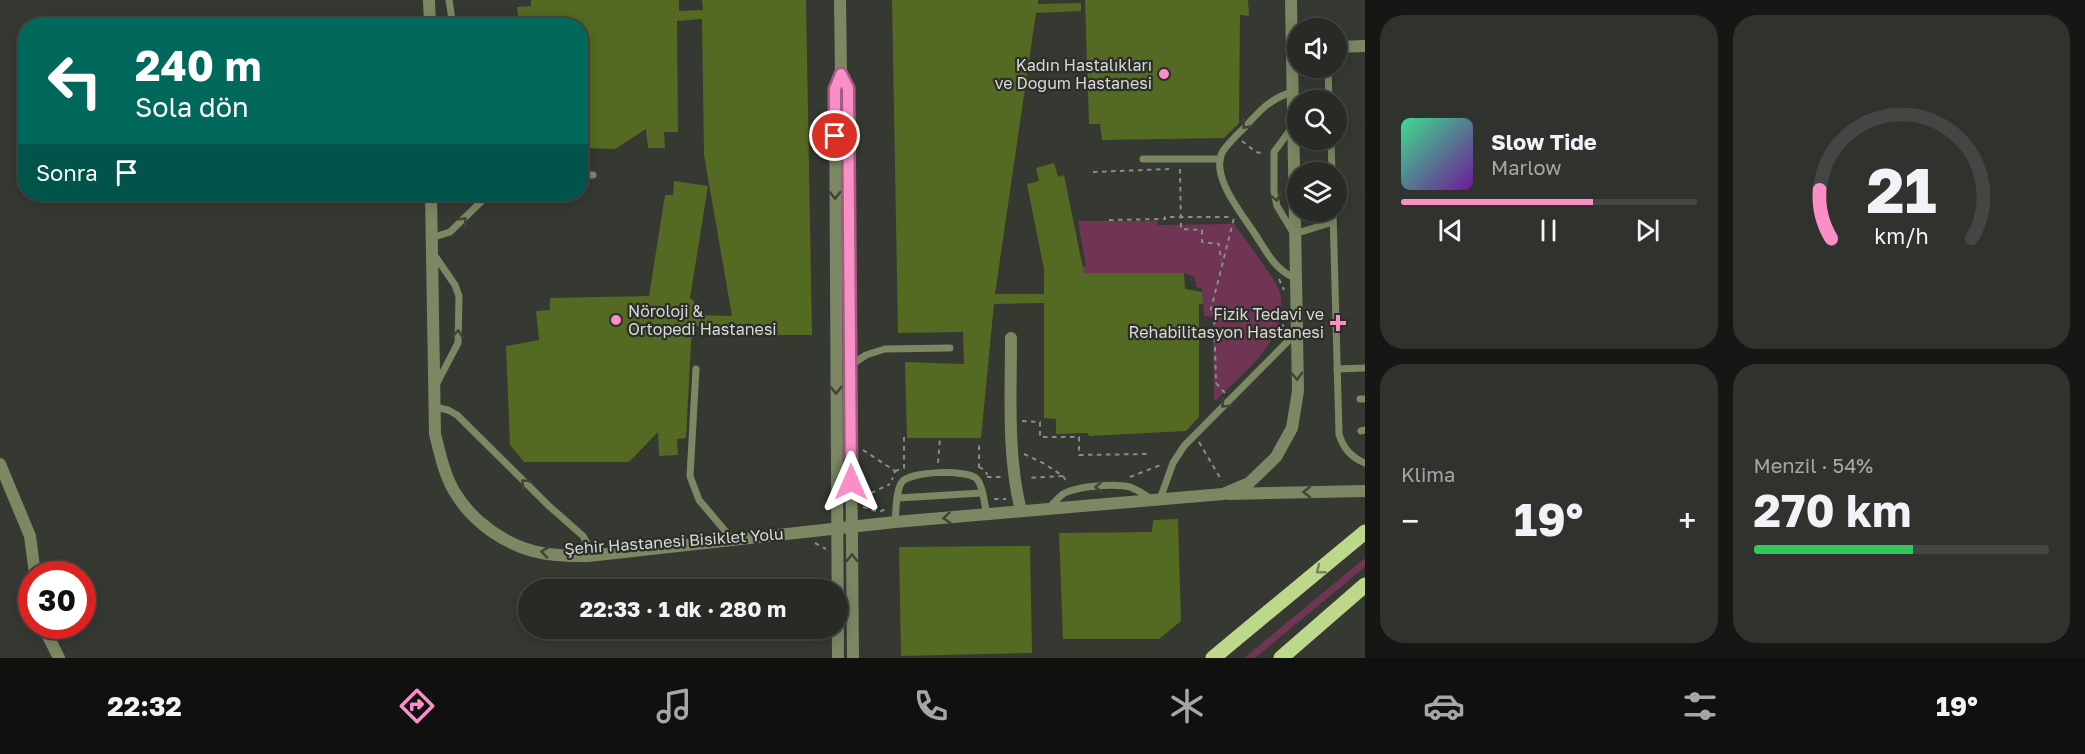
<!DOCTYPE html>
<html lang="tr">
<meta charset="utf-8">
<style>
:root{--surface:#282a26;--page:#30322e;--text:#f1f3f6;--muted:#a5a7a7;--line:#444643;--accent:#fa8fc7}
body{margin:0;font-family:"Golos Text",sans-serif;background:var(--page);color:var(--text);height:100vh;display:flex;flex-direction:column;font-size:22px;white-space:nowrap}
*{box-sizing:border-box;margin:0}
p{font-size:20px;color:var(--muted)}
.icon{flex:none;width:33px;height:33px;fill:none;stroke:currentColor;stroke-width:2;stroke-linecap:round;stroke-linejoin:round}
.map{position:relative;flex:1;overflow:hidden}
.details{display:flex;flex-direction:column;gap:15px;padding:15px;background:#161715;width:720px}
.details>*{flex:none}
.hud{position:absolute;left:18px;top:18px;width:570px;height:183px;border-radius:24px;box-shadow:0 3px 15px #0003,0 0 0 2px var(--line);background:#00695c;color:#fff;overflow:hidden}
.buttons{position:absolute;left:1287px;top:18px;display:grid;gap:12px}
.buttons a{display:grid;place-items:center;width:60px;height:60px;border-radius:50%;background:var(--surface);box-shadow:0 3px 15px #0003,0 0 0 2px var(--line);font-size:30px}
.speed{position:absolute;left:18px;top:561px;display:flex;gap:12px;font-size:30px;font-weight:700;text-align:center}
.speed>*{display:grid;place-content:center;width:78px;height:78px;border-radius:50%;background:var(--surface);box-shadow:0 3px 15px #0003,0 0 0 2px var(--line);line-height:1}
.speed .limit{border:9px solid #d22;background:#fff;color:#111}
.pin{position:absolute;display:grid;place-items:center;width:51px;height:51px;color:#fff;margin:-26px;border:3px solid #fff;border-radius:50%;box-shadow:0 2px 6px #0007}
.me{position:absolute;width:66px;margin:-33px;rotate:0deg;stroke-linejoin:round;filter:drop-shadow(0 0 4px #0008)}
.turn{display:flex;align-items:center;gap:21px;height:126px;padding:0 18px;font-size:27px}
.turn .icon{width:78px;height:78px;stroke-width:2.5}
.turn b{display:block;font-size:42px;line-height:51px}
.then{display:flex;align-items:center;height:57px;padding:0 18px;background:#0003;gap:12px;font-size:22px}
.big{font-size:45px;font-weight:700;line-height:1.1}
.details .card{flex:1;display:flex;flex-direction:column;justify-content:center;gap:9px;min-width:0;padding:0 21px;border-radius:24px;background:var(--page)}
.details .dial{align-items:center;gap:0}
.dial svg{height:156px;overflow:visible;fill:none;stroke:var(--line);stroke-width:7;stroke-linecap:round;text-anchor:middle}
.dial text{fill:var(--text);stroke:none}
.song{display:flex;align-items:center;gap:18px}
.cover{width:72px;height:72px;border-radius:9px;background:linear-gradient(135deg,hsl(150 70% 55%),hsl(280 70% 35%))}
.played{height:6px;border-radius:3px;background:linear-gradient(90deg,var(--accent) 65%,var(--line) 65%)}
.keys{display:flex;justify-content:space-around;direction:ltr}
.heat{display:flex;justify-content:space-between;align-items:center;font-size:33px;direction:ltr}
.charge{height:9px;border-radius:4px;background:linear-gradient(90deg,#34c759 54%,var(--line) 0)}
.details .tiles{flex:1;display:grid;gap:15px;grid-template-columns:repeat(2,1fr)}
.trip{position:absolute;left:518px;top:579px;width:330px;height:60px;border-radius:30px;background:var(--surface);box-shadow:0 3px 15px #0003,0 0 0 2px var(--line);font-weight:700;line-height:60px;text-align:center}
.menu{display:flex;height:96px;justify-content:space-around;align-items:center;background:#10110f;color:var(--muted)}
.menu .icon{width:42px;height:42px}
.menu .on{color:var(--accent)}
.menu b{font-size:27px;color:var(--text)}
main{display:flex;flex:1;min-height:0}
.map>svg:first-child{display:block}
.green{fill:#703555}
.building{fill:#546922}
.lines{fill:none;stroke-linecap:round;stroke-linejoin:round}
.path{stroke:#8b8c88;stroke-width:2;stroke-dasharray:4.5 4.5;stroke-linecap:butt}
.service{stroke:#7b8863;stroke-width:7}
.minor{stroke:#7b8863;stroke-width:12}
.primary{stroke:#bdd88a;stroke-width:15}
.oneway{stroke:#404437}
.oneway2{stroke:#748359}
.route-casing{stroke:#a25d81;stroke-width:15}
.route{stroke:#fa8fc7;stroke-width:10}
.poi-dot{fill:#fa8fc7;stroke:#2c2e28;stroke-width:2}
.labels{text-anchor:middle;stroke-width:4.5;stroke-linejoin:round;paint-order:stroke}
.poi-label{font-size:16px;fill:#d9dad7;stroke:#2c2e28;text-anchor:end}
.street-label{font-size:16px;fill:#d9dad7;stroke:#2c2e28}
</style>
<main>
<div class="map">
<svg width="1365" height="658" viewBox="0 0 1365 658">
<rect width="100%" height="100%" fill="#363832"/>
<!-- green -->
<g class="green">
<path d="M1078 221H1157L1158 225 1234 224C1243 237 1277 280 1280 293 1290 339 1243 373 1214 402L1213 317 1204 316 1202 288 1196 287 1195 277 1184 273H1082L1081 267 1086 266Z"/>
<polygon points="1365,558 1365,567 1255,658 1244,658"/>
</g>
<!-- building -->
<g class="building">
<polygon points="531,0 679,0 679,11 703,10 702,0 806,0 812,335 735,335 734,325 694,326 691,343 686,438 677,439 678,455 659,456 658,432 629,462 524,462 510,445 506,346 539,340 536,311 550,310 550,298 649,296 665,195 673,195 674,181 708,186 690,298 694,301 696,315 732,316 704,155 702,19 677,21 678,132 664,132 665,148 648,148 646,129 615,149 580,148 580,26 519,26 517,7 531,6"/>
<polygon points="892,0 1038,0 1038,4 1081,3 1081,11 1036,13 995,294 1044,294 1044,269 1027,184 1039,181 1036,168 1054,163 1058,177 1064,175 1084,273 1184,273 1185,289 1202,292 1203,304 1199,304 1199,417 1186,431 1089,436 1088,433 1056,434 1056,419 1044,418 1044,303 994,304 981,438 907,438 905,362 964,364 963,332 898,333"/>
<polygon points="1085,0 1248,0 1249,16 1240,15 1239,123 1224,138 1102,140 1100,124 1089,124"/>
<polygon points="1178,519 1181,621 1159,639 1063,639 1059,533 1152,532 1153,520"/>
<polygon points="1030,546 1032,653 901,656 899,547"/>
</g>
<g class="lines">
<!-- path -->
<g class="path">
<polyline points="1242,141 1256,152 1265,154"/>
<polyline points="1180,169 1181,229 1202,230 1202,242 1219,244 1221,260"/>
<polyline points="1093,172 1169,169"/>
<polyline points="1109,220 1165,219 1165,217 1231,217"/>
<polyline points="1279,279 1284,290"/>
<polyline points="1278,337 1284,323"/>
<polyline points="1225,393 1216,383 1214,313 1210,313 1234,218"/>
<polyline points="1022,421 1040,422 1040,437 1079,437 1079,455 1150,454"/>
<polyline points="1199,442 1222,481"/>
<polyline points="863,450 895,471 892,480"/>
<polyline points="1024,454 1043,463 1063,476 1027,478"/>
<polyline points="938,463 940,438"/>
<polyline points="978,467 979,467 979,442"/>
<polyline points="979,467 986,471 987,475"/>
<polyline points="895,471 904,468 904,435"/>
<polyline points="1063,476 1067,482"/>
<polyline points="987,477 1004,477"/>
<polyline points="1130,477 1163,464"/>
<polyline points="863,497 890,484"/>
<polyline points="994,499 1006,499"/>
<polyline points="863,507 879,512 886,509"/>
<polyline points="815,543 826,549"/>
</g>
<!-- service -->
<g class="service">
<polyline points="449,0 453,26"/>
<polyline points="1328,68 1329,100"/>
<path d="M1293 92C1271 98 1260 110 1245 127 1238 134 1229 142 1223 151 1209 175 1242 214 1255 234 1266 251 1275 270 1295 278"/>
<polyline points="1293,126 1274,152 1274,192 1277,206 1294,234 1333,222"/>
<polyline points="1331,140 1332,172"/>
<polyline points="1143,159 1220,159"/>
<polyline points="580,175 593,175"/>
<path d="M1333 212 1339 434C1343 448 1352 458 1365 463"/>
<polyline points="431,238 450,232 489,194"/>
<polyline points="433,253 455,285 459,296 458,343 436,385"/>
<polyline points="851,365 866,355 885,349 950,348"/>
<polyline points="696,369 690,476 699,500 732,539"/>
<polyline points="1337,369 1365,368"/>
<polyline points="1360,399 1365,399"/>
<polyline points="435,407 448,410 457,415 549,506 583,536 587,543 588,556"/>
<polyline points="1361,431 1365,430"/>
<polyline points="898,498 982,493"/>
<polyline points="1160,499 1173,463 1184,446 1296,333"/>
<path d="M1049 508C1054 503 1058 498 1063 494 1077 486 1115 483 1130 487 1138 490 1144 494 1151 499"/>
<path d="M895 522C896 512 896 489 902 482 910 471 968 469 977 479 984 488 984 504 987 515"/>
</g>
<!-- minor -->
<g class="minor">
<polyline points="429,0 430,26"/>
<polyline points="1336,47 1365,46"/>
<polyline points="841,74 848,88 853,658"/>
<path d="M431 194 435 434C440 453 444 474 454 491 472 522 506 546 542 553 557 556 573 556 588 556L895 522 1223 494 1249 483 1276 457 1292 428 1298 391 1291 0"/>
<path d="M1011 338C1011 395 1007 456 1021 511"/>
<polyline points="0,464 30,536 35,574"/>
<polyline points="1228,494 1365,491"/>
<polyline points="43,626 59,658"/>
<polyline points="838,658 835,89 841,74 840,0"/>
</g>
<!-- primary -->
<g class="primary">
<polyline points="1213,658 1365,532"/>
<polyline points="1281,658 1365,585"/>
</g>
</g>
<!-- one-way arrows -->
<defs><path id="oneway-chevron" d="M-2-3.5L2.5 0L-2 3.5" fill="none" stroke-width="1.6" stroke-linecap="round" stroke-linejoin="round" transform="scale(1.5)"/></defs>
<g class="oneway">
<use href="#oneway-chevron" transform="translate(1246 125) rotate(132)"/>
<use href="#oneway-chevron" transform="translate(835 195) rotate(90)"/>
<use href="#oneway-chevron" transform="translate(1276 197) rotate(79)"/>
<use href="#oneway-chevron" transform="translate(463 221) rotate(-47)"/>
<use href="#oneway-chevron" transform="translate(458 334) rotate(-83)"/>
<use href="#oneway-chevron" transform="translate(1297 376) rotate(88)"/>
<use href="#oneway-chevron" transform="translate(836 390) rotate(90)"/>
<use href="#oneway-chevron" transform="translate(1225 404) rotate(135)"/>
<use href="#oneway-chevron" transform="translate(525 483) rotate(-136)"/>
<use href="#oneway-chevron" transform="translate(1099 487) rotate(175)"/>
<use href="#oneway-chevron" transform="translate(1307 492) rotate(179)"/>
<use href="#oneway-chevron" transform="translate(947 518) rotate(175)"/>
<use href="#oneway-chevron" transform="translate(545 552) rotate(-171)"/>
<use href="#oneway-chevron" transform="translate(852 558) rotate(-91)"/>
</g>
<use class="oneway2" href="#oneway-chevron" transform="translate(1320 570) rotate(141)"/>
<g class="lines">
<!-- route casing -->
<g class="route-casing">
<polyline id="route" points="835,136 835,89 841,74 848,88 851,482"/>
</g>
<!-- route -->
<use href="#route" class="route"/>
</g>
<!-- markers -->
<g class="poi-dot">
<circle cx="1164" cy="74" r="6"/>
<circle cx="616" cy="320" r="6"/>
<path d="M1335 314h6v6h6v6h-6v6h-6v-6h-6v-6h6z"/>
</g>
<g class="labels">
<!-- poi labels -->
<g class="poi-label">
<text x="1152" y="71">Kadın Hastalıkları<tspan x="1152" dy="18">ve Doğum Hastanesi</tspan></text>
<text x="628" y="317" text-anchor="start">Nöroloji &amp;<tspan x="628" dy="18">Ortopedi Hastanesi</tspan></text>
<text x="1324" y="320">Fizik Tedavi ve<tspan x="1324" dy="18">Rehabilitasyon Hastanesi</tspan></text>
</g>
<!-- street labels -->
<g class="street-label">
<text transform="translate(674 541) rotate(-4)" y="6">Şehir Hastanesi Bisiklet Yolu</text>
</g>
</g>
</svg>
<div class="buttons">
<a><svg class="icon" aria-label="sound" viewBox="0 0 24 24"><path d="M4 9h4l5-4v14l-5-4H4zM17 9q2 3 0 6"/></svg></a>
<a><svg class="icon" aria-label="search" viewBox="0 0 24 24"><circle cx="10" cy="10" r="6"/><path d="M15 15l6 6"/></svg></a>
<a><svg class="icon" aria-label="layers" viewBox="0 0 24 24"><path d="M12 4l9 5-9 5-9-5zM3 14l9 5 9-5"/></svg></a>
</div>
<div class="speed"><div class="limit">30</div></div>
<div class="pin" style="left:835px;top:136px;background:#d93025"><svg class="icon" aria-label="arrive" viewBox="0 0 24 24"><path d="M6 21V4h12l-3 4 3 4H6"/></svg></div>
<svg class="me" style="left:851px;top:482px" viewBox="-20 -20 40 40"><path d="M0-17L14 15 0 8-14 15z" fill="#fa8fc7" stroke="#fff" stroke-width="4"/></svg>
<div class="trip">22:33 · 1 dk · 280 m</div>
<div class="hud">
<div class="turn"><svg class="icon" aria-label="left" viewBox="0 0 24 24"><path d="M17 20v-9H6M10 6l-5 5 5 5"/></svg><div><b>240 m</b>Sola dön</div></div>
<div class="then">Sonra<svg class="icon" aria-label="arrive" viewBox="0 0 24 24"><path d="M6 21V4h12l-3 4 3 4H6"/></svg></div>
</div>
</div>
<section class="details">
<div class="tiles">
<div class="card">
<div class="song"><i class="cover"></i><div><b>Slow Tide</b><p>Marlow</p></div></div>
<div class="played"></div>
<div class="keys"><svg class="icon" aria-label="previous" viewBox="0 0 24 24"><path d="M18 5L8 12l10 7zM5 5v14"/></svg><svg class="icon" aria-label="pause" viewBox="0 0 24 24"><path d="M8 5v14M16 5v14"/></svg><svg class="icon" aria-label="next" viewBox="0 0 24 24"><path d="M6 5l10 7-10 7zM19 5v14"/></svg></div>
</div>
<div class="card dial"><svg viewBox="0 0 100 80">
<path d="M14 69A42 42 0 1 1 86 69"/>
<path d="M14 69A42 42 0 0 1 8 44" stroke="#fa8fc7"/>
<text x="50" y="56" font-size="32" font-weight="700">21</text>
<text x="50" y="72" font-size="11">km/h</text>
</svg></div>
<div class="card"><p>Klima</p>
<div class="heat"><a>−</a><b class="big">19°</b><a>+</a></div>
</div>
<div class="card"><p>Menzil · 54%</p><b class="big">270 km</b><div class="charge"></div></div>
</div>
</section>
</main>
<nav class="menu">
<b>22:32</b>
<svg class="icon on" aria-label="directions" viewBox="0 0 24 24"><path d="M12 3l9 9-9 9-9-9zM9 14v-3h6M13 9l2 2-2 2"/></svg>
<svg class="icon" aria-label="music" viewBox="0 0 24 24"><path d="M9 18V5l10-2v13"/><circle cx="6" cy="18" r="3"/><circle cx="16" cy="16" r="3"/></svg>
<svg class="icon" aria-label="phone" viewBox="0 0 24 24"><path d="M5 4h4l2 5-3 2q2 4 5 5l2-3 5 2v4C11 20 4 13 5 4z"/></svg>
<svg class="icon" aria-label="climate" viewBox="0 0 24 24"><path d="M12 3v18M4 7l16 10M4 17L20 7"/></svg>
<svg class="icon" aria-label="car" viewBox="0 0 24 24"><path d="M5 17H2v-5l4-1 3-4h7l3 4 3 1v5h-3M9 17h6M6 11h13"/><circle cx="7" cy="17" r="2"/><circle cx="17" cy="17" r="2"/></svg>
<svg class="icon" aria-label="filters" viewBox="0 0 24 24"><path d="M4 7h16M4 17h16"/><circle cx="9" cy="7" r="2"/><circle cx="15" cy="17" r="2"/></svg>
<b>19°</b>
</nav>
